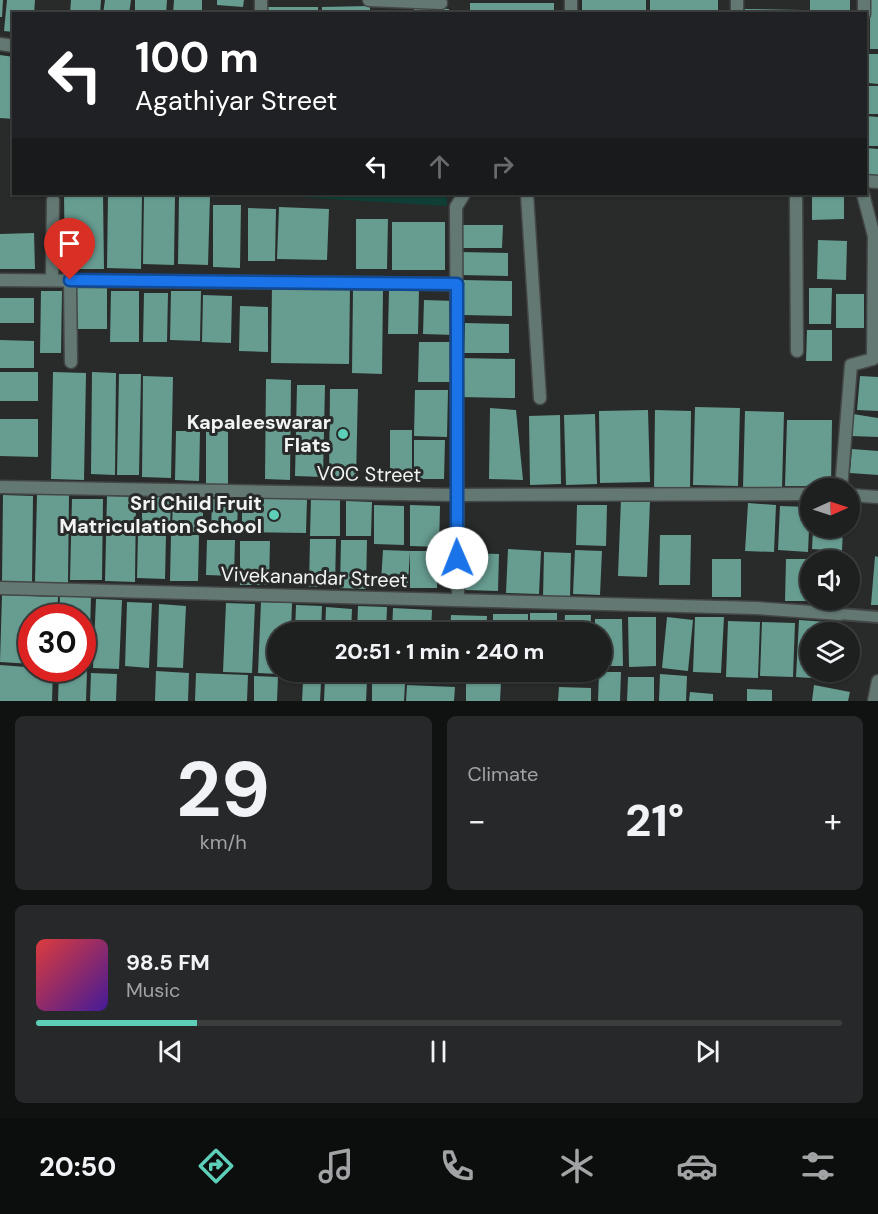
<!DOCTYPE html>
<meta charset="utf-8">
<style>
:root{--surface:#1e2020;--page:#262829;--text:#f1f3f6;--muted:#a1a3a5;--line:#3c3e3e;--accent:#5dceb8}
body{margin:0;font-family:"DM Sans",sans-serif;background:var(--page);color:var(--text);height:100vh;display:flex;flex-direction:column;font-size:22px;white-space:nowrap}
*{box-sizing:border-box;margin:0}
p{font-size:20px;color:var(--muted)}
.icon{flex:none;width:33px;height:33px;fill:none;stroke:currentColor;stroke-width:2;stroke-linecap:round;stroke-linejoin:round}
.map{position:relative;height:701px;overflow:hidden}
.sheet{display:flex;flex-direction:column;gap:15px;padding:15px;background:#101212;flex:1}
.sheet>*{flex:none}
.banner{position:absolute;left:12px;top:12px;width:855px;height:183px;border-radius:0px;box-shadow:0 2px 4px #0004,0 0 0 2px var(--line);background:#202124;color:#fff;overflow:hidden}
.needle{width:39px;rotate:87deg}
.buttons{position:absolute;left:800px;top:478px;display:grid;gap:12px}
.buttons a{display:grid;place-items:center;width:60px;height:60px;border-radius:50%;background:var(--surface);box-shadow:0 2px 4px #0004,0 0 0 2px var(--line);font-size:30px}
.speed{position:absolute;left:18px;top:604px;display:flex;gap:12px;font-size:30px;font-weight:700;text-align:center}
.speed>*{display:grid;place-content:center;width:78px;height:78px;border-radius:50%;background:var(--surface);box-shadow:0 2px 4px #0004,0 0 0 2px var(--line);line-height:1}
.speed .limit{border:9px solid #d22;background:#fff;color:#111}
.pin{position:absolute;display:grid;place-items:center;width:51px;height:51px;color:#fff;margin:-62px -26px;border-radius:50% 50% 50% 0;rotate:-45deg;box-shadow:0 0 6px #0007}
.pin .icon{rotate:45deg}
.me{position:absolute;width:66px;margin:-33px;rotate:359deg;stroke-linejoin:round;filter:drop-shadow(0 0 4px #0008)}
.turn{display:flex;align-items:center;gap:21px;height:126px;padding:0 24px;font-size:27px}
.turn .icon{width:78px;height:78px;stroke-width:2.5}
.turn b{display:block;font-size:42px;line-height:51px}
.lanes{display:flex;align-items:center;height:57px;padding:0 24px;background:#0003;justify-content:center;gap:30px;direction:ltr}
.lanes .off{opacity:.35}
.big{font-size:45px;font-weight:800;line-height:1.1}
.sheet .widget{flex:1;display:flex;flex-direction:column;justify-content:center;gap:9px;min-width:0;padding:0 21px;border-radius:9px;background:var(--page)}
.sheet .dial{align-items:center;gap:0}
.dial b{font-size:78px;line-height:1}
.song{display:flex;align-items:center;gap:18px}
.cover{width:72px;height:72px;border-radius:9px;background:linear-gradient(135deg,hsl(0 70% 55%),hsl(260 70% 35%))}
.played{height:6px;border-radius:3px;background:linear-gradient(90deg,var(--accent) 20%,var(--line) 20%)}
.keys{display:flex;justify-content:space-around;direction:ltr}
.heat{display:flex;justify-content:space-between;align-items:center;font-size:33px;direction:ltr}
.sheet .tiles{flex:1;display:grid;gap:15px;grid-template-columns:1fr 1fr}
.widget:last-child{grid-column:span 2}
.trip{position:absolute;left:267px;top:622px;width:345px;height:60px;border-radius:30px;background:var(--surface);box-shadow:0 2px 4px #0004,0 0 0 2px var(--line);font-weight:800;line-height:60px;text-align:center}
.tabs{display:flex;height:96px;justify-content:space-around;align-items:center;background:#0c0d0d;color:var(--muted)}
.tabs .icon{width:42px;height:42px}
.tabs .active{color:var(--accent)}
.tabs b{font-size:27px;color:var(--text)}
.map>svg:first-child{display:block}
.green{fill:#0f3f36}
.building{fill:#679c91}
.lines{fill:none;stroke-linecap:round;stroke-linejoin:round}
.lane-casing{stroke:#444746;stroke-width:14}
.street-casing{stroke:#444746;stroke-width:15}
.lane{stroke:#637873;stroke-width:10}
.street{stroke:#637873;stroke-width:12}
.route-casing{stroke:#114b97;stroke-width:15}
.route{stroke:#1a73e8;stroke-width:10}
.poi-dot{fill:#5dceb8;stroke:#282b2a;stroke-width:2}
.labels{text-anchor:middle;stroke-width:6;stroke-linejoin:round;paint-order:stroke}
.poi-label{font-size:20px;font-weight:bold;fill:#f2f4f4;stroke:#282b2a;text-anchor:end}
.street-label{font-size:20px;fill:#f2f4f4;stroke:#282b2a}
</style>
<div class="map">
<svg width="878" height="701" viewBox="0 0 878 701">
<rect width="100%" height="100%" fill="#282b2a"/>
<!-- green -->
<polygon class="green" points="245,194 447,194 447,206"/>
<!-- building -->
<g class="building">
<polygon points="0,0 3,0 2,17 0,17"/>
<polygon points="7,0 35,0 34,14 14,14 14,32 4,31"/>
<polygon points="71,0 101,0 100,14 70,14"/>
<polygon points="105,0 131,0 129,14 103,14"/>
<polygon points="135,0 167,0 166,14 135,14"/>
<polygon points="174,0 202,0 202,14 173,14"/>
<polygon points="217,0 244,0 243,7 217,5"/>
<rect x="582" y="0" width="64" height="14"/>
<rect x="650" y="0" width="68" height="14"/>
<rect x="810" y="0" width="40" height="14"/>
<rect x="870" y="0" width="8" height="49"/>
<rect x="470" y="3" width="84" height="11"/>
<polygon points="370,6 370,14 322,14 322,7"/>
<rect x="265" y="7" width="53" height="7"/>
<polygon points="414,8 449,9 449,14 414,14"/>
<polygon points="745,9 803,10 803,14 744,14"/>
<rect x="379" y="10" width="32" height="4"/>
<polygon points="868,54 878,54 878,84 868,83"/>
<polygon points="0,55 14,57 14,119 0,118"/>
<polygon points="868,86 878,86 878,114 867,114"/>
<polygon points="866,116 878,117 878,146 866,146"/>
<polygon points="866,148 878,149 878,175 866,174"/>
<polygon points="64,194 103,194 104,269 65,269"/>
<polygon points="108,194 142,194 141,269 107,268"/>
<polygon points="144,194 175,195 174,265 143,264"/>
<polygon points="812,194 844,196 844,219 812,220"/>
<polygon points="179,195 210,196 208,265 178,264"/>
<polygon points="213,205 241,205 240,268 213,267"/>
<polygon points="279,207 329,209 327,260 277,259"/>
<polygon points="248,208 276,209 275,261 248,261"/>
<polygon points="356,219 388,219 387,269 356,269"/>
<rect x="392" y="222" width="53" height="48"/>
<polygon points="461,225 503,225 502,248 460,248"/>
<polygon points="34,233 35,269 0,269 0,234"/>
<polygon points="818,240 847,241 846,280 817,279"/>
<polygon points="460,252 508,253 508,276 460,275"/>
<polygon points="463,280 512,281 512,316 463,315"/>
<polygon points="272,285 350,286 349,364 271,363"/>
<polygon points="74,286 107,287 107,329 73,329"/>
<polygon points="809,288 832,288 831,324 809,324"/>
<polygon points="389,289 419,289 418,334 388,334"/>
<polygon points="353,290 383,290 382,374 352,373"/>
<polygon points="41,291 62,291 61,353 40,353"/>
<polygon points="111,291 139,291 139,342 110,342"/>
<polygon points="171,291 201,291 200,341 170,340"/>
<polygon points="144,293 168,293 167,342 143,342"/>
<rect x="836" y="294" width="28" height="34"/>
<polygon points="203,295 232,296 231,343 202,342"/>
<rect x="0" y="298" width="34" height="25"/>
<polygon points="424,300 455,301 454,335 423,334"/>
<polygon points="240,306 268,307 268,352 239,351"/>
<polygon points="465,323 509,324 509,353 464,353"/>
<polygon points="807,330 832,330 832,361 806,361"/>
<polygon points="0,340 34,341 34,368 0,368"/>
<polygon points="419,342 453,342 453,382 418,382"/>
<polygon points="460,358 515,359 515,398 459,397"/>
<rect x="0" y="372" width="38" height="29"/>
<polygon points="53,372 86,373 84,480 51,479"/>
<polygon points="92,372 116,373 115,475 91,474"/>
<polygon points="119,374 141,374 139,475 117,475"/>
<polygon points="143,376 173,377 171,478 142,477"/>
<polygon points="860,376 878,377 878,411 857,410"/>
<polygon points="266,379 291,380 290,480 265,479"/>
<polygon points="297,385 325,385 323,477 295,476"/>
<polygon points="330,389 358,389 356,480 329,479"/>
<polygon points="415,390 448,390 447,437 414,436"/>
<polygon points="695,407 740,408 738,486 693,485"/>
<polygon points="490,408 516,410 523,480 489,479"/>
<polygon points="648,410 650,482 600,483 599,411"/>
<polygon points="655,410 691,411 690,492 654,491"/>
<polygon points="745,411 784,412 782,489 743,488"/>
<polygon points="595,414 597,484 566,485 564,415"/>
<polygon points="853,414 878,418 878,437 851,436"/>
<polygon points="560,415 561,484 530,485 529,416"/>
<polygon points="0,419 38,419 38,457 0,456"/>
<polygon points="787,420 832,420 831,486 785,486"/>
<polygon points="206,430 228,431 228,484 206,484"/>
<rect x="390" y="430" width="22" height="43"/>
<polygon points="176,431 200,431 199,481 175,480"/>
<polygon points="414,440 445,440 444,479 414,479"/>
<polygon points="852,449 878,451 878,475 850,473"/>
<polygon points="37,494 69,494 68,583 35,582"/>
<polygon points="3,495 33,496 32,584 2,583"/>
<polygon points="107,496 136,497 135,582 105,581"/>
<polygon points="173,496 203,496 203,532 172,531"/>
<polygon points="142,497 171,497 170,530 142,530"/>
<polygon points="242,498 307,499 306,533 242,532"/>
<polygon points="311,498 340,499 340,536 310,536"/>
<polygon points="72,499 103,499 102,580 70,580"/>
<polygon points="212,499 238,499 237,534 211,534"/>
<polygon points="621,499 650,500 647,577 618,576"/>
<polygon points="346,501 372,502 371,536 346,536"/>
<polygon points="748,503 776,505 774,552 745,551"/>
<polygon points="374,505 404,506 404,545 374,544"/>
<polygon points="410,505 440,506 439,547 410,546"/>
<polygon points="577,505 607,505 606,546 576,545"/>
<polygon points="780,506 810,507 808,552 778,550"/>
<polygon points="813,528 843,528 842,551 812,549"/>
<polygon points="138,534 166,534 165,579 137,578"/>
<polygon points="171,535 199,535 198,581 170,581"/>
<polygon points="660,535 691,535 690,585 659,585"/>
<polygon points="310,539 336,539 335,587 309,587"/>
<polygon points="207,540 235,540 234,576 206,575"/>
<polygon points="341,540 367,540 366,589 340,588"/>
<polygon points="240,541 270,541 269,585 240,585"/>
<polygon points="508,549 541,551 539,594 506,593"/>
<polygon points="383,550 410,551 408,583 381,582"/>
<polygon points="575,550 602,551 600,595 573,594"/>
<polygon points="410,551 438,551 437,588 410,588"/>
<polygon points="544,552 571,553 570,598 543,598"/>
<polygon points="466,553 499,554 498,591 465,590"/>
<polygon points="875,556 878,557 878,605 871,605"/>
<rect x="712" y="559" width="29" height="38"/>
<polygon points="786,559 814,559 814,561 810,561 810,601 785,601"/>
<polygon points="2,595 58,597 57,618 32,618 32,664 0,662"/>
<polygon points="60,595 91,596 89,668 82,668 82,618 59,618"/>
<polygon points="96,599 122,600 119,669 93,668"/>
<polygon points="127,602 152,603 149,668 125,666"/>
<polygon points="261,602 292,603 291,633 278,633 278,674 258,673"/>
<polygon points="226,603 255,604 252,673 223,672"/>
<polygon points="159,604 186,606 183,668 157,667"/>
<polygon points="296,605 322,606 321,633 295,633"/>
<polygon points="358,606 387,607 386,633 357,633"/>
<polygon points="326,607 352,609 351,633 325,633"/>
<polygon points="393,608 432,610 431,633 392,633"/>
<rect x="530" y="613" width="27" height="20"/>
<rect x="493" y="614" width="35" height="19"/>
<polygon points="451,615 487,616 486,633 450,633"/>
<polygon points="565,615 591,615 590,633 564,633"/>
<polygon points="628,617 656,617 656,666 629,667"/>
<polygon points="667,617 693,620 688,671 662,668"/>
<polygon points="695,617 724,617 721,673 693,672"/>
<polygon points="595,619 622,619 623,666 602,666 602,633 595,633"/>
<polygon points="799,620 827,622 827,633 810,633 810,672 825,672 825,679 796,677"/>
<polygon points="728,621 760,622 758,678 726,677"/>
<polygon points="762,622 795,623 793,677 760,676"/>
<polygon points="0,665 53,669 52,701 0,701"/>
<polygon points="59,670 87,671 86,701 58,701"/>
<polygon points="156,671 189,673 188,701 155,701"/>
<polygon points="357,672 385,672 385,675 357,674"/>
<polygon points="391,672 430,672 429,679 391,677"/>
<polygon points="449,672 485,672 485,677 449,675"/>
<rect x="493" y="672" width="35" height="7"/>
<rect x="530" y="672" width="27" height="4"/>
<polygon points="599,672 621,672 620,701 598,701"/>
<polygon points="91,673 117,674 116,701 90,701"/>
<polygon points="196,673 248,675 247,701 195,701"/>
<polygon points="660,674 687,676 686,701 659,701"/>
<polygon points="254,676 278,677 277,701 254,701"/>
<polygon points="628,677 654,677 654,701 627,701"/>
<polygon points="325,678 367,680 366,701 324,701"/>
<polygon points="466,681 501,682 500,701 466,701"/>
<polygon points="303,682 321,683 320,701 302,701"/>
<polygon points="372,682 405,684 404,701 372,701"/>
<polygon points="407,685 455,687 454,701 406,701"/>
<polygon points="814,685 850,692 848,701 812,701"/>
<polygon points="559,687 591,688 591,701 558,701"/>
<polygon points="747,689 772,690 772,701 747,701"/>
<polygon points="690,692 713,694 713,701 689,701"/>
</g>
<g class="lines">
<!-- lane casing -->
<g class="lane-casing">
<polyline id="lane" points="840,614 878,617"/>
</g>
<!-- street casing -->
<g class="street-casing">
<g id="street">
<polyline points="369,0 441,3"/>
<polyline points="261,14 261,0"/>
<polyline points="571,14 571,0"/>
<polyline points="737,14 737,0"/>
<polyline points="864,14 864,0"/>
<polyline points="0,44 14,46"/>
<polyline points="866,181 878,182"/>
<polyline points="527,194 540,398"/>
<polyline points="796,194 797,351"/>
<polyline points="0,280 457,284"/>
<polyline points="52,280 53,200"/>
<polyline points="70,280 71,362"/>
<polyline points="0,487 456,495 810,494"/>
<polyline points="841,489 851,365 873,359 874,236 863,194"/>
<polyline points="849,495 878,497"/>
<polyline points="0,588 756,608 840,614"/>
<polyline points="458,600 456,207 464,194"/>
<polyline points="874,701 878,681"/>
</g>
</g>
<!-- lane -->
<use href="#lane" class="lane"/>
<!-- street -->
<use href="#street" class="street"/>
</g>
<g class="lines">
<!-- route casing -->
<g class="route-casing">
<polyline id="route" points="70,280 457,284 457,558"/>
</g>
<!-- route -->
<use href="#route" class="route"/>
</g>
<!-- markers -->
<g class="poi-dot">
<circle cx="343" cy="434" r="6"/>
<circle cx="274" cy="515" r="6"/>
</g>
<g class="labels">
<!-- poi labels -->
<g class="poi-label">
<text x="331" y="429">Kapaleeswarar<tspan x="331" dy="23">Flats</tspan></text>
<text x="262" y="510">Sri Child Fruit<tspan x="262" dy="23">Matriculation School</tspan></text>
</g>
<!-- street labels -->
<g class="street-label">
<text transform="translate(369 474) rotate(1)" y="7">VOC Street</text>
<text transform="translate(314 577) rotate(2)" y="7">Vivekanandar Street</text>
</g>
</g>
</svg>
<div class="buttons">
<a><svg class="needle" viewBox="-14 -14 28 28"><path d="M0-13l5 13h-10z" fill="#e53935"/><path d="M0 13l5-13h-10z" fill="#a1a3a5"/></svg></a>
<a><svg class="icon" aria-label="sound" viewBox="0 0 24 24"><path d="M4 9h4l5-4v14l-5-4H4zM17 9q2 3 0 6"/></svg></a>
<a><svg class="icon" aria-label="layers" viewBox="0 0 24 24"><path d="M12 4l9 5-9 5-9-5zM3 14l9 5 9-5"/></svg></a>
</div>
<div class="speed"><div class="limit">30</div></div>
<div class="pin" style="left:70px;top:280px;background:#d93025"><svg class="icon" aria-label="arrive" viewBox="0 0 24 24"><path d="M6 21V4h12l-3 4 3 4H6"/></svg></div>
<svg class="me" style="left:457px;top:558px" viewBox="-20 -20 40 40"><circle r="19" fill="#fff"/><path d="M0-13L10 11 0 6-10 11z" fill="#1a73e8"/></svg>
<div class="trip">20:51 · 1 min · 240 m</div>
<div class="banner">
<div class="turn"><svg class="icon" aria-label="left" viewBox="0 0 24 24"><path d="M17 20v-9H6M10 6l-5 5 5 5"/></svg><div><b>100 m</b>Agathiyar Street</div></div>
<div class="lanes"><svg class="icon" aria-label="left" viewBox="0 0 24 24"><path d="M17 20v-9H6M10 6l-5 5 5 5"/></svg><svg class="icon off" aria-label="ahead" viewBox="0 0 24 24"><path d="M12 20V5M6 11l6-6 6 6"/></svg><svg class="icon off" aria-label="right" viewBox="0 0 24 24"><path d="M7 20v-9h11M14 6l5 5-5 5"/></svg></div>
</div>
</div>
<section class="sheet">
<div class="tiles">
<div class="widget dial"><b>29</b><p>km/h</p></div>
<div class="widget"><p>Climate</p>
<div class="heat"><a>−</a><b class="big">21°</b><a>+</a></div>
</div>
<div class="widget">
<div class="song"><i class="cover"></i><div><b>98.5 FM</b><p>Music</p></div></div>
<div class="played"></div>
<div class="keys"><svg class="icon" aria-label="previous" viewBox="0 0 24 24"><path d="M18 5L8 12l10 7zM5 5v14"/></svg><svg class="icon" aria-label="pause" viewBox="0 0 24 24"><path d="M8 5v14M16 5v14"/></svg><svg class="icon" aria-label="next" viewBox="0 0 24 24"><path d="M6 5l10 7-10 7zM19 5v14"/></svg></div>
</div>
</div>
</section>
<nav class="tabs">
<b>20:50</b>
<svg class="icon active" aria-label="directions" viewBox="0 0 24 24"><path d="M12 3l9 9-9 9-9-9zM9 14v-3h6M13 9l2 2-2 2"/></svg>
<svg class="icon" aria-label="music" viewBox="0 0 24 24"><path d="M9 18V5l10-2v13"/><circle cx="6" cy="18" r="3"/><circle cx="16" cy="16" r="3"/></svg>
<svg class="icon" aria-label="phone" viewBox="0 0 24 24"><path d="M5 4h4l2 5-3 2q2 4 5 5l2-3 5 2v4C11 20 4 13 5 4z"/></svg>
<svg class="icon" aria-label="climate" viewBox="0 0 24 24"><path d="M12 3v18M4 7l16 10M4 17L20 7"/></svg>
<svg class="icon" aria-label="car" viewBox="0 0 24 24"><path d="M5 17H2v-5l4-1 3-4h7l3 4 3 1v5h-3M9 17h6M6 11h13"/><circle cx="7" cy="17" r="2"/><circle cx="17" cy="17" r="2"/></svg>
<svg class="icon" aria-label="filters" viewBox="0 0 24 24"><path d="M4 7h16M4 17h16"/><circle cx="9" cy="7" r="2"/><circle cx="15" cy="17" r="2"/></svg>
</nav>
